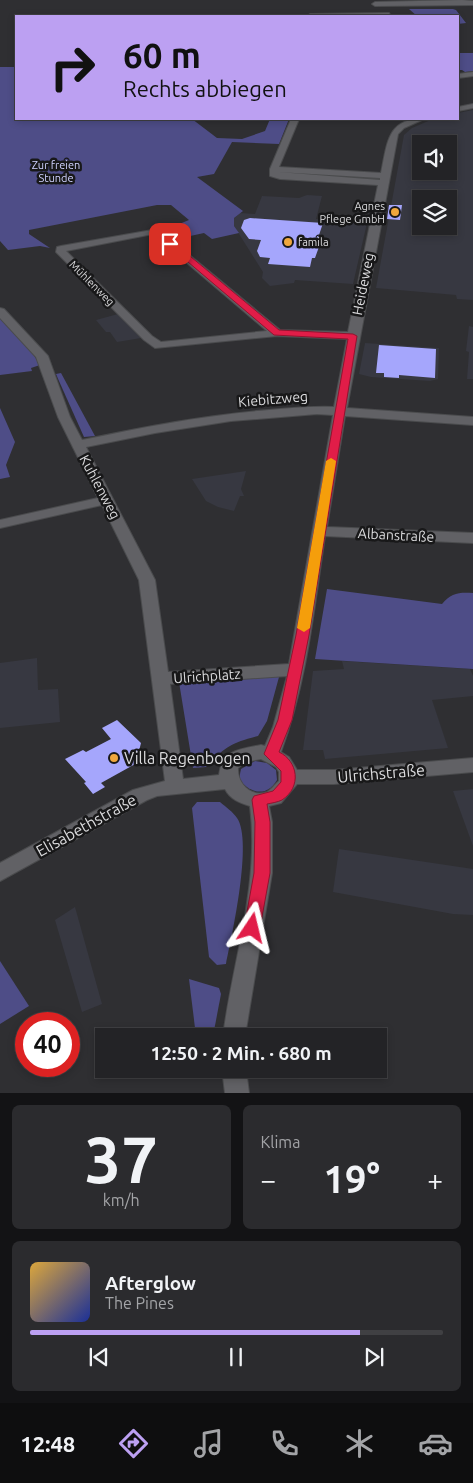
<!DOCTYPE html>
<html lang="de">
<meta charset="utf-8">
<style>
:root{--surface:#232326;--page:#2b2b2e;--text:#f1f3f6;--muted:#a3a4a7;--line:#404043;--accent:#bca0f2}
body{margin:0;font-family:Ubuntu,sans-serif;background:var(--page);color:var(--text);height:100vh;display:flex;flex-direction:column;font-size:19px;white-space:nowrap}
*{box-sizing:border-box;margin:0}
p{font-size:16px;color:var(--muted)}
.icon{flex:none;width:28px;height:28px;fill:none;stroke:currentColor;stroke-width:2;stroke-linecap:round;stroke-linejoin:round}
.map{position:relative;height:1093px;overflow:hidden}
.side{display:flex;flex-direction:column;gap:12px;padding:12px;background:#131315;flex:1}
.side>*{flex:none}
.guide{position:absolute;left:15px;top:15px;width:444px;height:105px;border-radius:0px;box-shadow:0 2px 8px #0003,0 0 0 1px var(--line);background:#bca0f2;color:#111;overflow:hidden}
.fabs{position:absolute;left:412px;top:135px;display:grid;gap:10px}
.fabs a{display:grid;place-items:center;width:45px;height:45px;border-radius:0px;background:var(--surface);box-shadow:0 2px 8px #0003,0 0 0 1px var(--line);font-size:25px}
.speed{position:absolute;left:15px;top:1012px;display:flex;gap:10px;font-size:25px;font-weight:700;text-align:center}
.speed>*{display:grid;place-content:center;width:65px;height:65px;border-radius:50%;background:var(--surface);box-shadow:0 2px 8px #0003,0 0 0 1px var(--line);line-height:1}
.speed .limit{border:8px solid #d22;background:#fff;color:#111}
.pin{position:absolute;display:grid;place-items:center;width:42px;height:42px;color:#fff;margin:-21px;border-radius:10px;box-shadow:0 2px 8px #0006}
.me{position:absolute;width:55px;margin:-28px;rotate:10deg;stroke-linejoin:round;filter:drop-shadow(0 0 4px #0008)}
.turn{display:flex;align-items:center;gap:18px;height:105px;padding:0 25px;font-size:22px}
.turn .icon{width:65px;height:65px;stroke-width:2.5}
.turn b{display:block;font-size:35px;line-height:42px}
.big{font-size:38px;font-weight:700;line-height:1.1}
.side .tile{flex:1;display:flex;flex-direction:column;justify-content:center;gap:8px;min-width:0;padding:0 18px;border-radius:8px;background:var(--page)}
.side .dial{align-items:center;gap:0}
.dial b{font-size:65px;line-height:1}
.song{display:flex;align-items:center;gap:15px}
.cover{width:60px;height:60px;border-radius:8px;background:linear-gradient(135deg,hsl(40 70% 55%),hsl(230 70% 35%))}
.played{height:5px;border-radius:2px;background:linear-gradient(90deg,var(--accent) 80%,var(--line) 80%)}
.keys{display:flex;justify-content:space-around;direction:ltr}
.heat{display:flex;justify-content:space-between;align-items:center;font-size:28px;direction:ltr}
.side .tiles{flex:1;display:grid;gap:12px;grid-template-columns:1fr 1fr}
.tile:last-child{grid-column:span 2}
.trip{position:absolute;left:95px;top:1028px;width:292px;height:50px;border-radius:0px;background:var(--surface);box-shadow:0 2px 8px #0003,0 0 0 1px var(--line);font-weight:700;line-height:50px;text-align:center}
.menu{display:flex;height:80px;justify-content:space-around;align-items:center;background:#0e0e0f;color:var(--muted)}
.menu .icon{width:35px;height:35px}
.menu .current{color:var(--accent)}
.menu b{font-size:22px;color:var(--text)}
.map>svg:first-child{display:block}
.built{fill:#373841;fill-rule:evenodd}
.green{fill:#4e4d87}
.building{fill:#a5a6fc}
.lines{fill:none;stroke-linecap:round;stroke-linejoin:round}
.minor-casing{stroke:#4a4b4d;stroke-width:2}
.minor{fill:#616165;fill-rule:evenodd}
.route{fill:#e11d48;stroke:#92132f}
.slow{fill:#f59e0b}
.poi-dot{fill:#efa73d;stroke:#181819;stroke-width:2}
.labels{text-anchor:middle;stroke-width:5;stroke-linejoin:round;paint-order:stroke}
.far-park-label{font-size:11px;fill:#d0d2ff;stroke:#181819}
.far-poi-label{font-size:11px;fill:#dbdbdd;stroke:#181819;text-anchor:end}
.far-street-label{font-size:11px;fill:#dbdbdd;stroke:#181819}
.street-label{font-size:14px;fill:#dbdbdd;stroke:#181819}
.near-poi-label{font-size:16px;fill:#dbdbdd;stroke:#181819;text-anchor:start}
.near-street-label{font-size:16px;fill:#dbdbdd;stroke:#181819}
</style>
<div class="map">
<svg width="473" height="1093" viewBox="0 0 473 1093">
<rect width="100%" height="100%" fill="#2f2f32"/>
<!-- built -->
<g class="built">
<path d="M473 110V300L457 299 456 295 376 288 404 135 412 128 433 119H458V113ZM421 144H449V171H421ZM421 199H449V226H421Z"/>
<polygon points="307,195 322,196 316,219 367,223 353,284 295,280 294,283 270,286 262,278 263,272 234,226 234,218 240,213 255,214 262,196 299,198"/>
<polygon points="118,314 141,338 117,342 110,332 106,332 96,320"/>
<polygon points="469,326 473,327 473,379 467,379 469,352 466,351"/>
<polygon points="365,343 439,348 438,379 430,381 371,377 359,374"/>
<polygon points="246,471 241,489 244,496 240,496 234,511 218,507 206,501 192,479"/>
<polygon points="37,658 38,690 58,689 60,722 0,728 0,663"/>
<polygon points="342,661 470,669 473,676 473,696 432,700 448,748 325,759 323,750 303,750 313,671 344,669"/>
<polygon points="473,789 473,846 453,791"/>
<polygon points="339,849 473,869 473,915 453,914 333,892"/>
<polygon points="75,907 102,1004 82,1012 55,920"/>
</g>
<!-- green -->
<g class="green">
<polygon points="409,9 453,9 456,10 466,23 458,24 458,16 417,16"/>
<polygon points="458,53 473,53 473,71 465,72 462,70 458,70"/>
<polygon points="0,67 16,67 16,119 192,119 217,138 242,139 265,131 270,119 289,119 279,144 232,142 214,174 197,177 243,211 234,218 234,226 239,233 212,239 204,233 172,240 162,231 189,220 171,205 157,205 29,230 29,234 50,248 40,246 8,250 0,241"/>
<polygon points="0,317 28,346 40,365 31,368 32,371 0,375"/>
<polygon points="61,373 95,436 84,437 59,381 56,374"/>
<polygon points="0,408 15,442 6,465 10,477 0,479"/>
<path d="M327 589 442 604C451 593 459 592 473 593V669L315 659Z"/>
<path d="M274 675 279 677 267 721 258 736C231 743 225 747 206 767L193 768 179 682Z"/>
<path d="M255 761 267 763 276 770 277 780C267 798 249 793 239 779L241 769Z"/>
<path d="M197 802H220C226 807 233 812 237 818 253 841 232 935 226 964L217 965 209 957 192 808Z"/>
<polygon points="0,961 29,1006 0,1024"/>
<polygon points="189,979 219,988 221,994 213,1036 196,1036"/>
</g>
<!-- building -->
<g class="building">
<polygon points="389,205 402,205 400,220 387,219"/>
<polygon points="250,218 323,223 316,244 320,244 315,258 312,258 310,267 268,264 270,258 260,257 257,251 261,240 249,239 241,228 244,220"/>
<polygon points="379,345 436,349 435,378 399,375 399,378 384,377 384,373 376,373"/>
<polygon points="117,720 141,743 139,751 131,756 137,763 101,783 105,787 93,794 84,783 86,782 65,759 83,750 86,752 111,739 102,728"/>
</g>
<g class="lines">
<!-- minor casing -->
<g class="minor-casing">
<g id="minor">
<polygon points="462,0 473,1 473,5 375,6 372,4 375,2"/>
<polygon points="389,13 391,16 307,16 310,14"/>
<polygon points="473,72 473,76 458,78 458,74"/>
<polygon points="473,104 473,108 458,111 458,107"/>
<path d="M291 119H299L279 167 381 173C387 145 387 117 424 119L404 128 398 134 347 408 473 417V425L345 416 327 527 473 533V543L325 536C314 609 307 682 281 752L289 757 297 770H334L473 758V772L334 784H297L281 803 269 806 272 822V873L245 1036H223C233 960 260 883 250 806 240 803 230 799 225 789L157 796 147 800 0 881V863L133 790 165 781 139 580 102 505 0 528V520L98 498 58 417 36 357 0 318V308L4 309 48 356 70 417 82 440C144 427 206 415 269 410 291 408 312 406 334 407L347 339 277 336 155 348 144 340 56 252 57 247 61 246 158 229 280 330 348 332 378 185 280 179 270 176V169ZM278 172 380 178V180ZM153 234 267 331 161 342 152 336 66 251ZM317 414 333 415 289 664 168 672 155 580 86 447 155 433 231 421ZM287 676 273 727 265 746 261 745C240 749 222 750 219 775L183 779 170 684ZM261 759 276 767 279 772V781C275 784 271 790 267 792 251 798 237 783 238 768L245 762Z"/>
<polygon points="222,1069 246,1069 249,1093 225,1093"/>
</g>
</g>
<!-- minor -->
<use href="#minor" class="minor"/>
</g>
<!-- route -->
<path class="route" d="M168 242H173L279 330 353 334 357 336 309 635 292 720 279 752C298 761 302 787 282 800 278 802 272 803 267 804L270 822V873L260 928 258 932 252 935 247 932 244 928 254 873 255 822 252 800 254 796 273 791 281 782V771L264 754 278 720 296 635 348 339 274 335 168 245Z"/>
<!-- slow -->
<polygon class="slow" points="331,458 336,461 310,628 304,632 297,628 326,461"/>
<!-- markers -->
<g class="poi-dot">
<circle cx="395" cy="212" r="5"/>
<circle cx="288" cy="242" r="5"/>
<circle cx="114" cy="758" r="5"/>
</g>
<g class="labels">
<!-- far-park labels -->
<g class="far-park-label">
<text x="56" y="169">Zur freien<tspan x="56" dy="13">Stunde</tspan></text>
</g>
<!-- far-poi labels -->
<g class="far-poi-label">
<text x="385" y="210">Agnes<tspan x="385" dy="13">Pflege GmbH</tspan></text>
<text x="298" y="246" text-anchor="start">famila</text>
</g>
<!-- far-street labels -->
<g class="far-street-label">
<text transform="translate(92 283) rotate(45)" y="4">Mühlenweg</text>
</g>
<!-- street labels -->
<g class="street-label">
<text transform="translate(363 284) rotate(-79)" y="5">Heideweg</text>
<text transform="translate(273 399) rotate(-5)" y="5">Kiebitzweg</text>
<text transform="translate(100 487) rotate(62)" y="5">Kuhlenweg</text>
<text transform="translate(396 535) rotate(3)" y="5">Albanstraße</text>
<text transform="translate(207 676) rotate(-4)" y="5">Ulrichplatz</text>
</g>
<!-- near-poi labels -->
<g class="near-poi-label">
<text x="124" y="764">Villa Regenbogen</text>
</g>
<!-- near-street labels -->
<g class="near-street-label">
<text transform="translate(381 773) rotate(-5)" y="6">Ulrichstraße</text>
<text transform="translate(86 825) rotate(-29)" y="6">Elisabethstraße</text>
</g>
</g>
</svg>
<div class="fabs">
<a><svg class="icon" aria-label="sound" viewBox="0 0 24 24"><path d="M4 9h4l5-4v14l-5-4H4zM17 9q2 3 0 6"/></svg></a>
<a><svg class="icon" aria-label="layers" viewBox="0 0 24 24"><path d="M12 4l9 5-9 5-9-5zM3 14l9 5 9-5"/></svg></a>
</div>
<div class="speed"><div class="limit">40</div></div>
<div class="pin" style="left:170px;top:244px;background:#d93025"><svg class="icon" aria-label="arrive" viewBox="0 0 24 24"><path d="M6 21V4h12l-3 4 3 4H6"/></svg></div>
<svg class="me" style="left:252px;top:928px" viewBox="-20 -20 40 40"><path d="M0-17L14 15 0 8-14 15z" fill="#e11d48" stroke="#fff" stroke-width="4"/></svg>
<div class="trip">12:50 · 2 Min. · 680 m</div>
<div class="guide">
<div class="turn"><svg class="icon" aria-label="right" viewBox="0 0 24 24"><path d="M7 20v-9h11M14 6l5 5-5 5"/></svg><div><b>60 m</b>Rechts abbiegen</div></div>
</div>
</div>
<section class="side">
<div class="tiles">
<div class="tile dial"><b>37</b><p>km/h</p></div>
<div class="tile"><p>Klima</p>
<div class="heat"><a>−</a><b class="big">19°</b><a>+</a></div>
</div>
<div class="tile">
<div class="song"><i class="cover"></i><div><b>Afterglow</b><p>The Pines</p></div></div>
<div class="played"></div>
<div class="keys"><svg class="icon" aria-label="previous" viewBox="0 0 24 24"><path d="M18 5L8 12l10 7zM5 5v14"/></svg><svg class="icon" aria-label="pause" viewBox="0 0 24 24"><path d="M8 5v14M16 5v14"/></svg><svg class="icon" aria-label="next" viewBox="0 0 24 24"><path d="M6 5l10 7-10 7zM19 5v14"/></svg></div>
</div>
</div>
</section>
<nav class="menu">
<b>12:48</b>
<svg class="icon current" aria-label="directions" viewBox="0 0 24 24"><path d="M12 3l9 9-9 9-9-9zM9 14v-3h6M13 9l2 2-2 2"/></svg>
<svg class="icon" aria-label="music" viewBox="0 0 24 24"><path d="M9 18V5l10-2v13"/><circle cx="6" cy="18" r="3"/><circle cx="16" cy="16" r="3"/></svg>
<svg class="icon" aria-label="phone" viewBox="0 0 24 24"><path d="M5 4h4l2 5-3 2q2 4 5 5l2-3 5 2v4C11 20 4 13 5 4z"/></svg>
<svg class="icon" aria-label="climate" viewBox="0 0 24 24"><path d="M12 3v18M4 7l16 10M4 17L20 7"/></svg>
<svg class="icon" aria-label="car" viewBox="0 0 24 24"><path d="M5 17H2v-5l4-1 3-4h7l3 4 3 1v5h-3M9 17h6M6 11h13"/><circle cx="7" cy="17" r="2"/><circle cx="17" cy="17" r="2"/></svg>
</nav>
